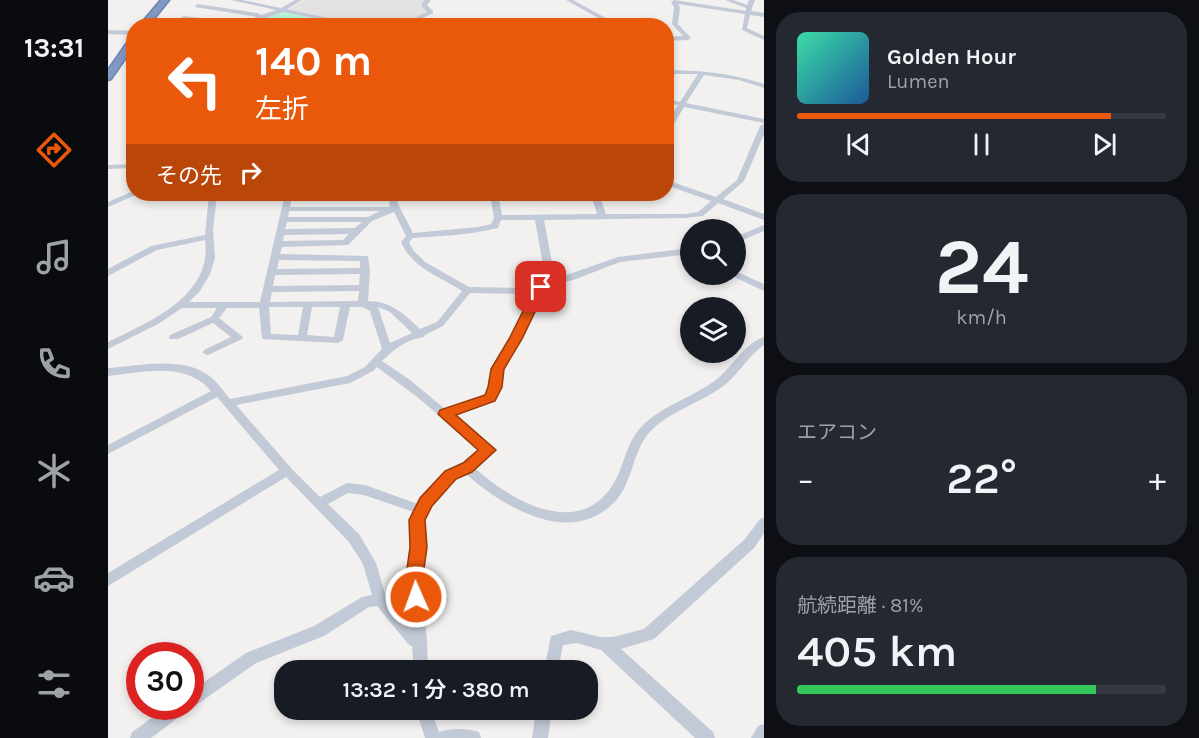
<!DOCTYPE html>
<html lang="ja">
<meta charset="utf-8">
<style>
:root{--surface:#171b24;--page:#242831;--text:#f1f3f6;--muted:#9ea1a6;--line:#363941;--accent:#ea580c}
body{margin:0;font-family:Karla,"Noto Sans JP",sans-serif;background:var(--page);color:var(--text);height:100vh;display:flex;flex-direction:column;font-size:22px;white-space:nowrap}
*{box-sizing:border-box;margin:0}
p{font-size:20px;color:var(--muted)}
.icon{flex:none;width:33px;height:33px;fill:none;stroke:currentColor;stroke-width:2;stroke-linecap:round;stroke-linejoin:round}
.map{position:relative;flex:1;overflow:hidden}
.panel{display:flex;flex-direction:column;gap:12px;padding:12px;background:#0d0f14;width:435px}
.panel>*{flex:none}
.hud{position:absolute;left:18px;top:18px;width:548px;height:183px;border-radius:24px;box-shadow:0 3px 9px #0003;background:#ea580c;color:#fff;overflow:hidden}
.tools{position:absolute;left:572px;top:219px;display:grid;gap:12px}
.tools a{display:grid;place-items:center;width:66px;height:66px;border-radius:50%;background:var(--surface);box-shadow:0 3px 9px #0003;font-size:30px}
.speed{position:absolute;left:18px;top:642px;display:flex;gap:12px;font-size:30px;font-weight:700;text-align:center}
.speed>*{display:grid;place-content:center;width:78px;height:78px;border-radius:50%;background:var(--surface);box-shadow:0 3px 9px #0003;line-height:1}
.speed .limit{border:9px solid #d22;background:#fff;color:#111}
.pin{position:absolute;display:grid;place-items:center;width:51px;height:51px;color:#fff;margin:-26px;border-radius:12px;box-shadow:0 3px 9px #0006}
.me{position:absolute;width:66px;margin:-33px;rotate:358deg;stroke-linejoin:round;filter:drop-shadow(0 0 4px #0008)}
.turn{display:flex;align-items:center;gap:21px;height:126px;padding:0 30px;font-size:27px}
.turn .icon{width:78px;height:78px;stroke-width:2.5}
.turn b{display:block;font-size:42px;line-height:51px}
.then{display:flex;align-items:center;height:57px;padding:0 30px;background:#0003;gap:12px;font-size:22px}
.big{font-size:45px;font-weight:600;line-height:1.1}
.panel .card{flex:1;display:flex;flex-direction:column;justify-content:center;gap:9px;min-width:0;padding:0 21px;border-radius:24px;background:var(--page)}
.panel .dial{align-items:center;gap:0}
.dial b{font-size:78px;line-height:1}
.song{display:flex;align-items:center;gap:18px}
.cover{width:72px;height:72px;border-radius:9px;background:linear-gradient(135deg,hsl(160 70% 55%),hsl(210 70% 35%))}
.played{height:6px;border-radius:3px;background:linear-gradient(90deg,var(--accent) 85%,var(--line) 85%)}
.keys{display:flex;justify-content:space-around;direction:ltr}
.heat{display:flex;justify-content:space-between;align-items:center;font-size:33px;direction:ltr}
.charge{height:9px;border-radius:4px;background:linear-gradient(90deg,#34c759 81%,var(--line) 0)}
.trip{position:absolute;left:166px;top:660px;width:324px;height:60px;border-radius:24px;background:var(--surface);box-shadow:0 3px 9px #0003;font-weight:600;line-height:60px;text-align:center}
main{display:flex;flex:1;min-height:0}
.tab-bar{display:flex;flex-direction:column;width:108px;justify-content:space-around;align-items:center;background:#090b0e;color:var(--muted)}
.tab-bar .icon{width:42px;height:42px}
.tab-bar .on{color:var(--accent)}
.tab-bar b{font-size:27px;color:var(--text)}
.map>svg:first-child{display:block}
.education{fill:#e4e1e2}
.green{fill:#baf5d9}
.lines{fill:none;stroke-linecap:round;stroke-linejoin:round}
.highway-casing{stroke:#6d83b0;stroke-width:3}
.minor{fill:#c2cad7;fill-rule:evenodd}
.highway{fill:#8298c5;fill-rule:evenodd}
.route{fill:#ea580c;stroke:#983908;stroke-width:1.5}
</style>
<main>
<nav class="tab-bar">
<b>13:31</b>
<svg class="icon on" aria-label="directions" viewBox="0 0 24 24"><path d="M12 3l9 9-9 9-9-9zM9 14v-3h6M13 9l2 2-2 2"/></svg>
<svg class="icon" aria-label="music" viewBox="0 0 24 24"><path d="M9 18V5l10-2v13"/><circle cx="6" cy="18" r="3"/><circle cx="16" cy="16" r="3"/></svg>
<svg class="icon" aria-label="phone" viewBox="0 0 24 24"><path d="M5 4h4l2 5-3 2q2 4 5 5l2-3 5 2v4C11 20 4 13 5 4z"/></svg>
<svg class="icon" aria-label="climate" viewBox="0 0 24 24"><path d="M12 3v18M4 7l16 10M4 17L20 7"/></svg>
<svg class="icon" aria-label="car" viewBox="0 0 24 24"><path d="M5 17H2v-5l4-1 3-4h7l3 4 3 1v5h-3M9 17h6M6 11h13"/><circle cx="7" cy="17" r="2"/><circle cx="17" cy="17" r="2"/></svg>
<svg class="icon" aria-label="filters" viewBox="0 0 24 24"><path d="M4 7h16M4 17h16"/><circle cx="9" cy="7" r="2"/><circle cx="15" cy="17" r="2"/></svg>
</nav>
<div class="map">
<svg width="656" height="738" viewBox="0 0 656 738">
<rect width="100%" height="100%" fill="#f3f0f0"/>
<!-- education -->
<polygon class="education" points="196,0 318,0 315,4 320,12 290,25 243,26 230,20 181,9"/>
<!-- green -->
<polygon class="green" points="175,11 204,18 202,19 209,23 197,26 129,26"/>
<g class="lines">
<!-- highway casing -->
<g class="highway-casing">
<g id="highway">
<polygon points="53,0 61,0 40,26 31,26"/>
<polygon points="23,37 26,37 26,46 3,79 0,80 0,70"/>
</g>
</g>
<!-- minor -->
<g class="minor">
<polygon points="123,0 134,0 173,8 187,0 194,0 179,9 230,20 241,26 233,26 226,22 175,12 133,26 73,18 76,16 130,23 149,17 87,7 89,4 150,13 153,15 168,10"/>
<polygon points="317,0 323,0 319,5 325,11 325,13 298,26 290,26 319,12 313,5"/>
<polygon points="458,0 465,0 512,26 505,26"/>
<polygon points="566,0 638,11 638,8 617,0 625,0 639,5 641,0 647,0 643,11 656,13 656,17 642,15 639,28 656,36 656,40 634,30 637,14 570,4 572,7 570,24 583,38 580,40 558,41 558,37 575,36 564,24 566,7 563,2"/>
<polygon points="38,21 68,23 71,25 36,24 35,23"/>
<polygon points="0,30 26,31 26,35 0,34"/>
<path d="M558 70C591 70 624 73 656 84V88L631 80 596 75 578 103 656 119V123L576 107 561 132H558V124L570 105 558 103V99L572 102 590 74H558Z"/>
<path d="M656 124V134L636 181 615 199 656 214V220L610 203 595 216 577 218 436 220 447 279 510 257 582 248V254L512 262 468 279 437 288 413 339 394 370 393 387 386 401 344 415 386 450 367 468C401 499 466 538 502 489 515 472 516 449 529 432 549 406 584 399 609 379 625 366 636 344 656 337V345C641 355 632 372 618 384 594 403 562 410 541 433 525 451 525 479 510 498 467 550 396 508 358 474L347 478 322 506 315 520 317 547 313 576 319 641 320 670H306L304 646 301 645 269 606 261 607 216 636 148 663 87 706 81 708 79 711 43 738H22L24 732 61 706H82V692L138 653 206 626 254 597 264 595 255 564 241 542 178 477 0 586V573L171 470 109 397 0 454V445L103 391C78 361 35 372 0 376V368C32 366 75 355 103 377 110 383 116 392 122 399L239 376 257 367 274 349 262 311 254 307H242L235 340 230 343 154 339 151 308H119L111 318 135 337 134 339 100 355 96 354 95 352 96 350 123 337 105 323 70 339H62L61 337 62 335 103 317 109 308H74L50 324 0 349V342C41 322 105 296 97 240L49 250 0 276V269L43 246 97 235 101 194H109L105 230 107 258 102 274 92 291 81 302H152L177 194H185L182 207H282L280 194H288L290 204 305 233 370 227 383 224 386 218 382 194H390L394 215 489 214 483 194H491L498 214H577L590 212 603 201 558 185V180L608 197 629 180 652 126ZM181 211H272L260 217H180ZM286 212 298 236 293 242C304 268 331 276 354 291L329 322 312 329C296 314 283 301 260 301L262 271 260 256 172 254 174 247 240 245 264 221ZM393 220H427L438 282 417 288 361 287 317 262 305 250 301 242 305 238C333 236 362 235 390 228ZM179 222H254L247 228 177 229ZM241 234 235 240 175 241 176 235ZM171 260 252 261V268L169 269ZM252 274 251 285 165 286 167 275ZM251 291 250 301 162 302 164 292ZM426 291 403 339 384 370 383 387 378 395 337 409 302 380 274 361C285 350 299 339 316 337L317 335 335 326 362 293 417 294ZM161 307H195L190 335 163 334ZM204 307H232L226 337 199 335ZM270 307 282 312 304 333 282 343ZM269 367 308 396 372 450 355 465 339 472 310 504 257 485 239 483 212 497 183 468 128 405 242 383 265 371ZM240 493 256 495 306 512 303 520V547L299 576 303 626 278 597 268 563 251 534 220 504Z"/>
<polygon points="26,164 26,168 0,169 0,165"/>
<polygon points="23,192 30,194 0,207 0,202"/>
<polygon points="656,225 656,231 627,243 627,237"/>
<polygon points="627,271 656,284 656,291 624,276 623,274 627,274"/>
<polygon points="656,518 656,533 647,547 546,639 513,649 605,732 607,738 587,738 493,650 469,643 455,645 450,670 436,670 443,636 463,630 492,637 505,637 536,629 637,539 652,519"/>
<path d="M308 710H323L331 732C341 728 360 728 371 732L373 738H317Z"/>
<polygon points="428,710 444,710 440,738 424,738"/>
<polygon points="656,724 656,738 643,738 650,726"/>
</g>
<!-- highway -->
<use href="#highway" class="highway"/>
</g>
<!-- route -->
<polygon class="route" points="433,283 439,287 414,339 396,369 394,387 387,401 348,415 388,450 364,472 348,479 324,506 317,520 319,547 315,576 317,597 315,603 308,605 302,603 298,576 302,547 301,520 312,498 337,471 355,463 370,450 330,414 332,410 377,395 380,387 383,369 401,339 427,287"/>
</svg>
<div class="tools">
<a><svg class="icon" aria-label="search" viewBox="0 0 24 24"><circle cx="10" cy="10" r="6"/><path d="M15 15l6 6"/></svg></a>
<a><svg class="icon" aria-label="layers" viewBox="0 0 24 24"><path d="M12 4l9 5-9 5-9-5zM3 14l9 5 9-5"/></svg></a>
</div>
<div class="speed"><div class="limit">30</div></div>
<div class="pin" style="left:433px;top:287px;background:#d93025"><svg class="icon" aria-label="arrive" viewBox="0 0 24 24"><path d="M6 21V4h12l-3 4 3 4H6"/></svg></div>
<svg class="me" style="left:308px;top:597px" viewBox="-20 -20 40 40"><circle r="17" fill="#ea580c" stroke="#fff" stroke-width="3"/><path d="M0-11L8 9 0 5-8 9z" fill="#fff"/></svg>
<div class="trip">13:32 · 1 分 · 380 m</div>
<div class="hud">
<div class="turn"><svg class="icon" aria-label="left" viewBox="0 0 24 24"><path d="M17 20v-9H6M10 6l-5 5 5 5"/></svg><div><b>140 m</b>左折</div></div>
<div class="then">その先<svg class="icon" aria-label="right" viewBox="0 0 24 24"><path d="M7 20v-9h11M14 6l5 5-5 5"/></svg></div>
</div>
</div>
<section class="panel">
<div class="card">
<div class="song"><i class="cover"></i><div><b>Golden Hour</b><p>Lumen</p></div></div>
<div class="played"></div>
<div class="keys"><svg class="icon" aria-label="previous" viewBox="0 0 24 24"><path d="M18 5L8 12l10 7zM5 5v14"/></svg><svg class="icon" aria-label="pause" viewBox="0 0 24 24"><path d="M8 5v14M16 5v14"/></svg><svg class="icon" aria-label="next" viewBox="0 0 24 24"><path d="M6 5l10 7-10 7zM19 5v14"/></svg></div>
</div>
<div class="card dial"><b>24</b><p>km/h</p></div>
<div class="card"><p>エアコン</p>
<div class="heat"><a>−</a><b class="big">22°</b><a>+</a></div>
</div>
<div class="card"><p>航続距離 · 81%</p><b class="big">405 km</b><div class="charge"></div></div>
</section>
</main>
